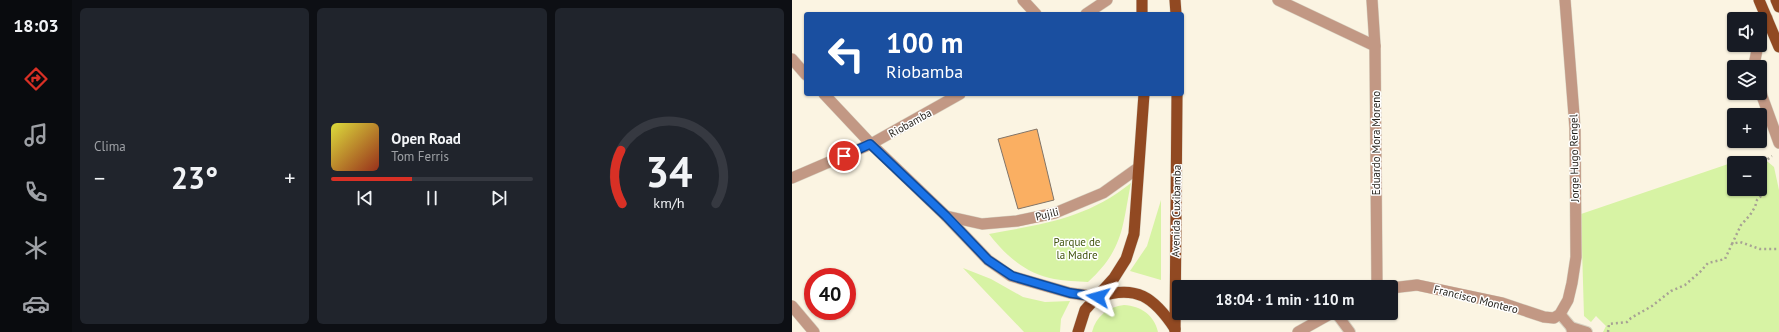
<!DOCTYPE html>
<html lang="es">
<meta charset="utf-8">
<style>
:root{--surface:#171b24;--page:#20242c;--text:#f1f3f6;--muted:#9ea1a6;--line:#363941;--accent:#d93025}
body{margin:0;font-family:"PT Sans",sans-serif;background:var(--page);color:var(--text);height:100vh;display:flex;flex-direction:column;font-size:15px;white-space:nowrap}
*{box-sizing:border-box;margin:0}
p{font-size:13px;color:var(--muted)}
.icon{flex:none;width:22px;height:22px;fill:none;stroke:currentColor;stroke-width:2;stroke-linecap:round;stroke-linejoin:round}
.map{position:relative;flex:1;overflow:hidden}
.side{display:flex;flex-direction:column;gap:8px;padding:8px;background:#0d0f14;width:720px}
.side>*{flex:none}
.top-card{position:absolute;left:12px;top:12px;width:380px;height:84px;border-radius:4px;box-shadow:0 1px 3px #0004;background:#1a4fa0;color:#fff;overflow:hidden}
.fabs{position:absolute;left:935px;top:12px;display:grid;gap:8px}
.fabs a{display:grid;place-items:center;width:40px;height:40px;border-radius:4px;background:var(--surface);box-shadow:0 1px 3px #0004;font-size:20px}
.speed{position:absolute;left:12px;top:268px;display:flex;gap:8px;font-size:20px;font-weight:700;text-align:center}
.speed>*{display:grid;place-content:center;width:52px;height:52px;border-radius:50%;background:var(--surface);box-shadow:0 1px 3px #0004;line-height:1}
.speed .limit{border:6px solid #d22;background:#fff;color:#111}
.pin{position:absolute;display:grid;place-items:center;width:34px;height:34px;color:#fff;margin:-17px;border:2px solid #fff;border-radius:50%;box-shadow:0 1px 4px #0007}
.me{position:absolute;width:44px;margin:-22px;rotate:278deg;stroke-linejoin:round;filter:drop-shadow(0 0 3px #0008)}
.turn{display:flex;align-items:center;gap:14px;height:84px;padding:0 16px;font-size:18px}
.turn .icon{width:52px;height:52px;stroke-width:2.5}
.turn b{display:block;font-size:28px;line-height:34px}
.big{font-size:30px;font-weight:800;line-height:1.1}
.side .tile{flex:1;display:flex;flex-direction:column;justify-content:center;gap:6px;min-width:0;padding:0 14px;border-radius:6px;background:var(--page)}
.side .dial{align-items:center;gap:0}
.dial svg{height:104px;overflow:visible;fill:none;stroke:var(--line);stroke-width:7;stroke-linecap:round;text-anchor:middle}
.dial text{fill:var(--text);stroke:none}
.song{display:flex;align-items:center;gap:12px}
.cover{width:48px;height:48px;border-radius:6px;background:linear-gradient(135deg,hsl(60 70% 55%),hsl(10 70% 35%))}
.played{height:4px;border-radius:2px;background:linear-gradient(90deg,var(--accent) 40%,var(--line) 40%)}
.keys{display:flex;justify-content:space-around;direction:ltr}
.heat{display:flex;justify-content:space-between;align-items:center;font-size:22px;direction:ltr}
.side .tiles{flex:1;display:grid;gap:8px;grid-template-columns:repeat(3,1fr)}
.trip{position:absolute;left:380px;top:280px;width:226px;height:40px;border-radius:4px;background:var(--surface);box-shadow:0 1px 3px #0004;font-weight:800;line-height:40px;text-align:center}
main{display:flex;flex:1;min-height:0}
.tabs{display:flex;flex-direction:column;width:72px;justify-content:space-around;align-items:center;background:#090b0e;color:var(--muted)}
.tabs .icon{width:28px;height:28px}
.tabs .on{color:var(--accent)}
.tabs b{font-size:18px;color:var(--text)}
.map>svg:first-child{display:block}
.green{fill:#d7f3a4;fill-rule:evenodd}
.building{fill:#faaf62;stroke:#817468}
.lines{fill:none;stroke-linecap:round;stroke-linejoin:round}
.service-casing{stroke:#d8d2c2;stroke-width:12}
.minor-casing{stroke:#d8d2c2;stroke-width:12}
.tertiary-casing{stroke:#d8d2c2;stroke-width:12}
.primary-casing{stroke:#d8d2c2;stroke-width:12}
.path{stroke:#a7a294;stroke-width:2.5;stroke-dasharray:2 3;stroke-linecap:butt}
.service{stroke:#c29884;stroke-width:10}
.minor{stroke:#c29884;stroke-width:11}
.tertiary{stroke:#c29884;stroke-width:11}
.primary{stroke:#914922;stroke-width:11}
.route-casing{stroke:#114b97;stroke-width:10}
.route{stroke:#1a73e8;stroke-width:7}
.labels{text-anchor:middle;stroke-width:3;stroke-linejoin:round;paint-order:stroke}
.street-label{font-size:11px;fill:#211e18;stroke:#fff}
.park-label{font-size:11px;fill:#41540e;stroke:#fff}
</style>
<main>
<nav class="tabs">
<b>18:03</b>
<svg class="icon on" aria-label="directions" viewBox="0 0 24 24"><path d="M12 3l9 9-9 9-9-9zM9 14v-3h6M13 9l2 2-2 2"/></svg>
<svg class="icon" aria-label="music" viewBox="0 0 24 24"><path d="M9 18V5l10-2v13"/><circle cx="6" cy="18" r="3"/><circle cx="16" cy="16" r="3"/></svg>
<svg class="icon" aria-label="phone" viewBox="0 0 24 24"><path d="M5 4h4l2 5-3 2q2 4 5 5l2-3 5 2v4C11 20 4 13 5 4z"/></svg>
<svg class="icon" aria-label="climate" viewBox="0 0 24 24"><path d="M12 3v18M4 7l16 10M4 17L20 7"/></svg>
<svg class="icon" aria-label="car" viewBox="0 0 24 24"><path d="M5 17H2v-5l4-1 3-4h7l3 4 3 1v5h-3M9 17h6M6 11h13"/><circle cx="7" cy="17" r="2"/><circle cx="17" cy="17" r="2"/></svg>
</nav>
<section class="side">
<div class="tiles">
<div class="tile"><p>Clima</p>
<div class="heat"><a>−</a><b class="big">23°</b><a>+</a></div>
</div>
<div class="tile">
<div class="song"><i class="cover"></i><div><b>Open Road</b><p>Tom Ferris</p></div></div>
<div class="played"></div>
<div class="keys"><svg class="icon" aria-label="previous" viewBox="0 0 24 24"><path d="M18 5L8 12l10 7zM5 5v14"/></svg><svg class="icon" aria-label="pause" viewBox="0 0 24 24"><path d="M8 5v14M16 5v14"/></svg><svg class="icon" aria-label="next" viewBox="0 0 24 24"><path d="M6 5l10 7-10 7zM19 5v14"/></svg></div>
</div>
<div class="tile dial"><svg viewBox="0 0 100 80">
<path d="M14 69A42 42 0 1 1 86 69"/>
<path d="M14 69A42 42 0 0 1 13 28" stroke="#d93025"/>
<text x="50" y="56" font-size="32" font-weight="700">34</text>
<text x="50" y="72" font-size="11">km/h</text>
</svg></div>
</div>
</section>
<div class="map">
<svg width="987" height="332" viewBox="0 0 987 332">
<rect width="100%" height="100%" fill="#fbf4e2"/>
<!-- green -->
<g class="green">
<path d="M970 157 982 167 987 190V332H811L814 326 804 316 799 322 792 316 789 214 948 160ZM942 163H968V189H942Z"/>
<path d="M339 183C330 227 332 249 296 282 285 281 273 281 262 279 234 274 214 256 197 234 251 224 294 219 339 183Z"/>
<polygon points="369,200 369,280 338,271 355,246"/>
<polygon points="171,268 199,279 231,297 253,302 278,301 269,319 268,332 232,332"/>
<path d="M332 305C349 306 362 315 366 332H300C304 316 316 307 332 305Z"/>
</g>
<!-- building -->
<polygon class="building" points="245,129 262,200 226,209 206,139"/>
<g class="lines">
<!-- service casing -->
<g class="service-casing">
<g id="service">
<polyline points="544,313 558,332"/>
<polyline points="768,314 779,327 780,332"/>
<polyline points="779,327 795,332"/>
</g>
</g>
<!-- minor casing -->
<g class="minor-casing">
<g id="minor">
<polyline points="231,0 244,14"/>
<polyline points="486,0 583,46"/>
<polyline points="580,0 583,46 585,287"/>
<polyline points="294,14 315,0"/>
<polyline points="968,34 975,18"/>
<polyline points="965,67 963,60 966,45"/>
<polyline points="968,86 970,96 987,143"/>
<polyline points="0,178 79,144 168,94"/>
<polyline points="154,216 190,224 225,221 263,213 311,193 346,168"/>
<polyline points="599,288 625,285 710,303 752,317 762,318 768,314 776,300 780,283 784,257 783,128 773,0"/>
<polyline points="0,306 22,332"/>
<polyline points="506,332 540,313"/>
</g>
</g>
<!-- tertiary casing -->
<g class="tertiary-casing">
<g id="tertiary">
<polyline points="0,59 14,75"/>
<polyline points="32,94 79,144 154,216 196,260 219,276 278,293 306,297"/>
</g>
</g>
<!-- primary casing -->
<g class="primary-casing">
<g id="primary">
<polyline points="350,0 350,14"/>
<polyline points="383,0 384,14"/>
<polyline points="967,0 987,47"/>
<polyline points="984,0 987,7"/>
<path d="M306 297C344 284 362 297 383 329"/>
<polyline points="286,332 293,310 322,278 334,259 342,234 352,94"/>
<polyline points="383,332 385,94"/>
</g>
</g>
<!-- path -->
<g class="path">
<path d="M940 244 949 225 958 215 963 207 965 200 971 194C973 183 968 162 980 156"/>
<polyline points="816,332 817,324 835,322 839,318 860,306 879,291 893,285 908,272 916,263 933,259 940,244 948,242 968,249 987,249"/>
</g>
<!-- service -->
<use href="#service" class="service"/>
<!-- minor -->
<use href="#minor" class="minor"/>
<!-- tertiary -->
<use href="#tertiary" class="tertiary"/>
<!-- primary -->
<use href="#primary" class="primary"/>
</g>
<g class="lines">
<!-- route casing -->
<g class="route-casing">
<polyline id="route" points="52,156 78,144 154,216 196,260 220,276 278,293 306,297"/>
</g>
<!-- route -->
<use href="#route" class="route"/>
</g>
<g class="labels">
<!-- street labels -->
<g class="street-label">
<text transform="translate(118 123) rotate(-29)" y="4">Riobamba</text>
<text transform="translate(584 143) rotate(-90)" y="4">Eduardo Mora Moreno</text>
<text transform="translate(782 158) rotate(-91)" y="4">Jorge Hugo Rengel</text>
<text transform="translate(384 211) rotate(-89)" y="4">Avenida Cuxibamba</text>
<text transform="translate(255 214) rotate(-14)" y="4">Pujili</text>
<text transform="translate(684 299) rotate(14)" y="4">Francisco Montero</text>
</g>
<!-- park labels -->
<g class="park-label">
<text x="285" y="246">Parque de<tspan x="285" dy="13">la Madre</tspan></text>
</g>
</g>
</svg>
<div class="fabs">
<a><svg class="icon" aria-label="sound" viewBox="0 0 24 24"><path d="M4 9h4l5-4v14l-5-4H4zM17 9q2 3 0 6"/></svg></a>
<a><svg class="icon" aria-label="layers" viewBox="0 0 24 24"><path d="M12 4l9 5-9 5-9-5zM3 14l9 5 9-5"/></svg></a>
<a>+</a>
<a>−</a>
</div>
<div class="speed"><div class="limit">40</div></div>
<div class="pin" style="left:52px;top:156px;background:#d93025"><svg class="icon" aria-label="arrive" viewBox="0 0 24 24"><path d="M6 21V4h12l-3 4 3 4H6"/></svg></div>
<svg class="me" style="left:306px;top:297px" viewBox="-20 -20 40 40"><path d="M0-17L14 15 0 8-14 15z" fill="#1a73e8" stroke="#fff" stroke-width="4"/></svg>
<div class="trip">18:04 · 1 min · 110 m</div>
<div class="top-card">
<div class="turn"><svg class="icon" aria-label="left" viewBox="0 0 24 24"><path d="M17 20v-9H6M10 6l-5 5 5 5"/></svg><div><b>100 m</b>Riobamba</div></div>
</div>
</div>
</main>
